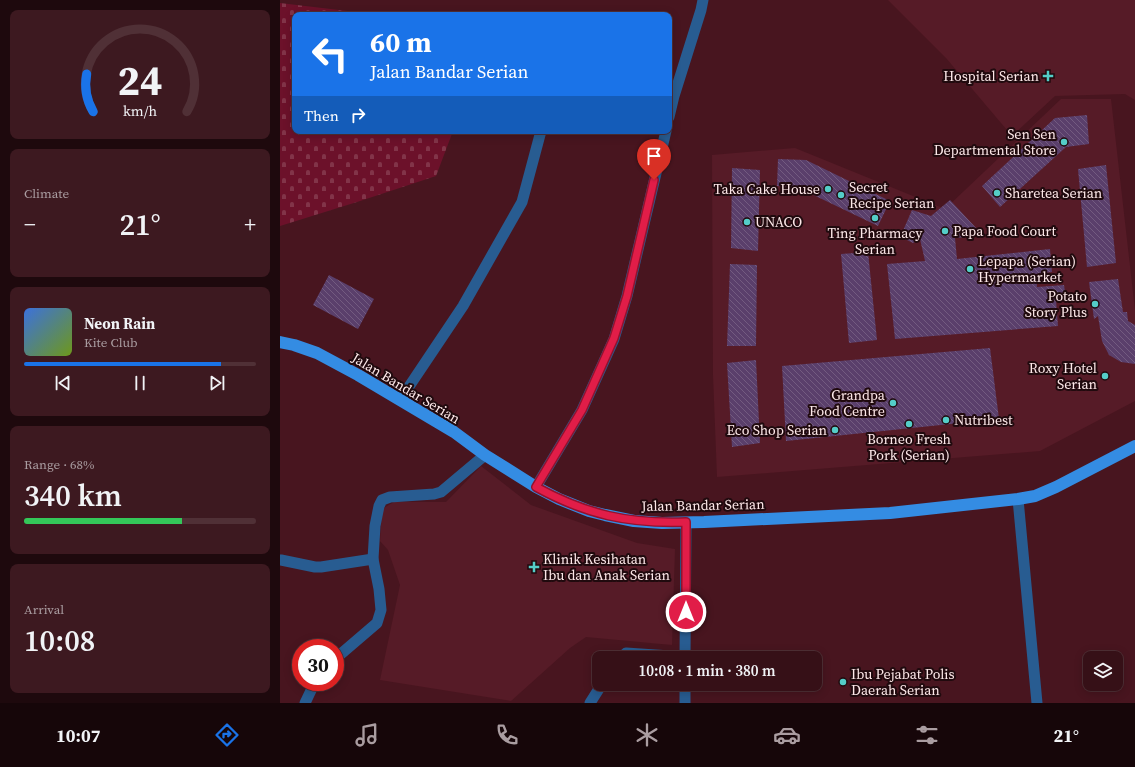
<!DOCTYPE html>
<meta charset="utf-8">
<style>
:root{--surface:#361017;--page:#3d1920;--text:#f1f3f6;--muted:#aa9da1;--line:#503036;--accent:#1a73e8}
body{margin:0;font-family:"Source Serif 4",serif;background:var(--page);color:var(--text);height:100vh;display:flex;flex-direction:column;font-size:15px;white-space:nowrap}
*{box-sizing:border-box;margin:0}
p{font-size:13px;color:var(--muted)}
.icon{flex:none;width:22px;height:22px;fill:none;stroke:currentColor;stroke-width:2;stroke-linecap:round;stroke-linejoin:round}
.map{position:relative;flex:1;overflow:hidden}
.panel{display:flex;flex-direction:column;gap:10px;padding:10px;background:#1e090d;width:280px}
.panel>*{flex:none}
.hud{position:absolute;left:12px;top:12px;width:380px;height:122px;border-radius:8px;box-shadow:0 2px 10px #0003,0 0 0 1px var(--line);background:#1a73e8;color:#fff;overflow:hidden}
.tools{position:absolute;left:803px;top:651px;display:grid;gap:8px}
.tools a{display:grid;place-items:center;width:40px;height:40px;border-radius:8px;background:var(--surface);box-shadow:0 2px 10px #0003,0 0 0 1px var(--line);font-size:20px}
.speed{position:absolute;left:12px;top:639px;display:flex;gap:8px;font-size:20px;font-weight:700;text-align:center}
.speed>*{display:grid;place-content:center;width:52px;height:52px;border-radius:50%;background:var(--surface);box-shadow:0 2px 10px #0003,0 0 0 1px var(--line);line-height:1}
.speed .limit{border:6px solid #d22;background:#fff;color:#111}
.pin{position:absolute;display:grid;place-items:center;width:34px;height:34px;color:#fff;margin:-41px -17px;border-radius:50% 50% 50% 0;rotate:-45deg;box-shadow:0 0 4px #0007}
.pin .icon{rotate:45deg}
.me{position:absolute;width:44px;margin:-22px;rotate:0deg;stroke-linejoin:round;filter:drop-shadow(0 0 3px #0008)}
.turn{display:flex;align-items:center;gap:14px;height:84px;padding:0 12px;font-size:18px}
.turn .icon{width:52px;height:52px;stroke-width:2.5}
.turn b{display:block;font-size:28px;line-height:34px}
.then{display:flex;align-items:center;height:38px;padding:0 12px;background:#0003;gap:8px;font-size:15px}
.big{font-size:30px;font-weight:600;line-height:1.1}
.panel .card{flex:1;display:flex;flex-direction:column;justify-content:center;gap:6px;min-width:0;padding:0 14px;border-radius:8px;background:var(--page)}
.panel .dial{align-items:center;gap:0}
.dial svg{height:104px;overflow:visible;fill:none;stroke:var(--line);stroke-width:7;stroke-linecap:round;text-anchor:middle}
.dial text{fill:var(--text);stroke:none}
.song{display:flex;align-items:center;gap:12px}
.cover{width:48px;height:48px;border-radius:6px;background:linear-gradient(135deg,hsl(220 70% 55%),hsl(80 70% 35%))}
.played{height:4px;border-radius:2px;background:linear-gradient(90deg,var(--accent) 85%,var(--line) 85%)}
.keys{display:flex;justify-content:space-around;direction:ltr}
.heat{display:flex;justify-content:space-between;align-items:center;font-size:22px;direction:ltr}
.charge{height:6px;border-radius:3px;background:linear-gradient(90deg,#34c759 68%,var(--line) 0)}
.trip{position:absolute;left:312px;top:651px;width:230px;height:40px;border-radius:8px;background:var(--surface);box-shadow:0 2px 10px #0003,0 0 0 1px var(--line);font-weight:600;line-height:40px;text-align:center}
.tabs{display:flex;height:64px;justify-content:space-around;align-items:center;background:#160609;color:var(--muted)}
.tabs .icon{width:28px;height:28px}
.tabs .active{color:var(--accent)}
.tabs b{font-size:18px;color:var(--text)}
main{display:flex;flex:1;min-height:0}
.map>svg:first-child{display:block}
.built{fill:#561b27}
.cemetery{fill:url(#cemetery-stones)}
.building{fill:url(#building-back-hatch)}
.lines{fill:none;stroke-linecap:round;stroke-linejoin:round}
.street{stroke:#285c91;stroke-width:11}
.primary{stroke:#348ce3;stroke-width:12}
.route-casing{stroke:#92132f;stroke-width:10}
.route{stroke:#e11d48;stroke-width:7}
.poi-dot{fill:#54cdc8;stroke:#200a0e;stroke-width:1.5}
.labels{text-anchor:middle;stroke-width:4;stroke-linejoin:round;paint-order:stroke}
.poi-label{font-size:14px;fill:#fde8e9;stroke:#200a0e;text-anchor:start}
.street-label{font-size:14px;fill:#fde8e9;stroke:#200a0e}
</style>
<main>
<section class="panel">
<div class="card dial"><svg viewBox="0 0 100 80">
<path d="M14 69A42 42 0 1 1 86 69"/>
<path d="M14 69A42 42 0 0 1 9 40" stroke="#1a73e8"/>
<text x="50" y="56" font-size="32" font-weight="700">24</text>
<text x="50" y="72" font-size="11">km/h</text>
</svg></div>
<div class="card"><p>Climate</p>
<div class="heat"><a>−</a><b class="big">21°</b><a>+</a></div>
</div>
<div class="card">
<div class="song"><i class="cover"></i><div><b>Neon Rain</b><p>Kite Club</p></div></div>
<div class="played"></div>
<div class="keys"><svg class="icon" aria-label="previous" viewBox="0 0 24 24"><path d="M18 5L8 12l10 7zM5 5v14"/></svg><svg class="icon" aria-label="pause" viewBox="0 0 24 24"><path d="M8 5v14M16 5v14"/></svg><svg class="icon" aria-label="next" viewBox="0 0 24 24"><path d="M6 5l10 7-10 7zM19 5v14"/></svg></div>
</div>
<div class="card"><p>Range · 68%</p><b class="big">340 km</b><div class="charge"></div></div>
<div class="card"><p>Arrival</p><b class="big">10:08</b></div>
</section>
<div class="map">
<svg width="855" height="703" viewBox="0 0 855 703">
<defs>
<pattern id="cemetery-stones" width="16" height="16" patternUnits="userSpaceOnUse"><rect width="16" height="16" fill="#6c112a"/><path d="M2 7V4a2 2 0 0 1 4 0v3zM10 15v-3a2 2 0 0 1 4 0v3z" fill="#823449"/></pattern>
<pattern id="building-back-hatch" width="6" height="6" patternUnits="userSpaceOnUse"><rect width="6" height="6" fill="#5a3f6b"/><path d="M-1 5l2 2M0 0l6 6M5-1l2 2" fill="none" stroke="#735b80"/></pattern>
</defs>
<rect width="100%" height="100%" fill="#48151f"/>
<!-- built -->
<g class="built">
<polygon points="608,0 855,0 855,100 845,94 775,96 732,136 666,58"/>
<polygon points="781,99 831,99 855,310 855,401 760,451 437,477 433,375 432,155 515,148 665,209"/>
<polygon points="201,466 251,505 357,543 395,549 392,645 306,637 290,648 231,701 100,680 120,585 108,550 100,541 102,509 114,502 166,502"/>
</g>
<!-- cemetery -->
<polygon class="cemetery" points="0,3 101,15 15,15 15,131 173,131 156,176 77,202 0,226"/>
<!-- building -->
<g class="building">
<polygon points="807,115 809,144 786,147 720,207 702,186 775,118"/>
<polygon points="498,159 526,160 610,201 598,226 519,188 497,186"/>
<polygon points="826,165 836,263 807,267 798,169"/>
<polygon points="452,168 480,170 478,251 451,248"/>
<polygon points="670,200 697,229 689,237 675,238 677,259 770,249 772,272 756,274 757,287 784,285 786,299 776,300 778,326 615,339 607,264 645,261 640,239 633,243 625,239 622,233 632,210 651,216"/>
<polygon points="588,252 597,340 569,343 561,254"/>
<polygon points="450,264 477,265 476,346 447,346"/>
<polygon points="49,275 94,299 78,329 33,305"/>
<polygon points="838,279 843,312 847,312 848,321 855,325 855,364 841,362 829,355 822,341 818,316 814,319 809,282"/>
<polygon points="710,348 719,419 506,441 502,366"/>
<polygon points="476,360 480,443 452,447 447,363"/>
</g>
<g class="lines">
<!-- street -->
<g class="street">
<polyline points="389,117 394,96 421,10 423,0"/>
<polyline points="120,400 183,306 242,202 261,131"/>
<polyline points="256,487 302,410 334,339 347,296 386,131"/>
<polyline points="738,499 757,703"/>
<polyline points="1,560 35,567 41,567 93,559"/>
<polyline points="342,658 346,653 405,657"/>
<polyline points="405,658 406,523"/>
<polyline points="55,659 97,623 101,610 99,589 93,559 95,526 99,506 102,500 110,497 154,494 161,492 205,455"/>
<polyline points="25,703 35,682"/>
<polyline points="310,703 322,684"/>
<polyline points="405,703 405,684"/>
</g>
<!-- primary -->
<polyline class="primary" points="0,342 14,345 37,353 78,375 174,432 205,455 256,487 279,499 309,511 325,515 354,521 382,523 424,522 610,513 738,499 755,496 776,487 855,446"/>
</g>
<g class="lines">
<!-- route casing -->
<g class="route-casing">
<path id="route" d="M374 180 347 296 334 338 302 410 256 487C307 515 349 524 406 522V612"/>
</g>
<!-- route -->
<use href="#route" class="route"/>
</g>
<!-- markers -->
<g class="poi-dot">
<path d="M766 70h4v4h4v4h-4v4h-4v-4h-4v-4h4z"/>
<circle cx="784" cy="142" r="4"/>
<circle cx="548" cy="189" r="4"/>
<circle cx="717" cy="193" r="4"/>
<circle cx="561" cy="195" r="4"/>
<circle cx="595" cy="218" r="4"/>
<circle cx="467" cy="222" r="4"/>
<circle cx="665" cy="231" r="4"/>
<circle cx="690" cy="269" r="4"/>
<circle cx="815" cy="304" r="4"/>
<circle cx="825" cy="376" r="4"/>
<circle cx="613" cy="403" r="4"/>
<circle cx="666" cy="420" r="4"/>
<circle cx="629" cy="424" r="4"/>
<circle cx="555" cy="430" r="4"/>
<path d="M252 561h4v4h4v4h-4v4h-4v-4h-4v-4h4z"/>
<circle cx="563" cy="682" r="4"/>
</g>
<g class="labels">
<!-- poi labels -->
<g class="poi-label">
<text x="759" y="81" text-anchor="end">Hospital Serian</text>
<text x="776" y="139" text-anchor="end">Sen Sen<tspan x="776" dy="16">Departmental Store</tspan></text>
<text x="569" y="192">Secret<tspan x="569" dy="16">Recipe Serian</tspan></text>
<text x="540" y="194" text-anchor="end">Taka Cake House</text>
<text x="725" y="198">Sharetea Serian</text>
<text x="475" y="227">UNACO</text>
<text x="673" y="236">Papa Food Court</text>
<text x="595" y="238" text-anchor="middle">Ting Pharmacy<tspan x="595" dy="16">Serian</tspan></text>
<text x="698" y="266">Lepapa (Serian)<tspan x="698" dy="16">Hypermarket</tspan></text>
<text x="807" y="301" text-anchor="end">Potato<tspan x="807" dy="16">Story Plus</tspan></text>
<text x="817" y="373" text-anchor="end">Roxy Hotel<tspan x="817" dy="16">Serian</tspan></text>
<text x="605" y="400" text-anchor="end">Grandpa<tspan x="605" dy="16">Food Centre</tspan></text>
<text x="674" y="425">Nutribest</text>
<text x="547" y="435" text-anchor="end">Eco Shop Serian</text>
<text x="629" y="444" text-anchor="middle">Borneo Fresh<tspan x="629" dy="16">Pork (Serian)</tspan></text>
<text x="263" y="564">Klinik Kesihatan<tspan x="263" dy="16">Ibu dan Anak Serian</tspan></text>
<text x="571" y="679">Ibu Pejabat Polis<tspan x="571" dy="16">Daerah Serian</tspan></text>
</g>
<!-- street labels -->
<g class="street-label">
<text transform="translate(126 388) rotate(31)" y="5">Jalan Bandar Serian</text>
<text transform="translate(423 505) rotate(-1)" y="5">Jalan Bandar Serian</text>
</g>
</g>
</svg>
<div class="tools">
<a><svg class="icon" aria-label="layers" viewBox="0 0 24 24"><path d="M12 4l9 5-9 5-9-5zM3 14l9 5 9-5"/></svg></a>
</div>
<div class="speed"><div class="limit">30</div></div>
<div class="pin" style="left:374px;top:180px;background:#d93025"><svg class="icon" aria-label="arrive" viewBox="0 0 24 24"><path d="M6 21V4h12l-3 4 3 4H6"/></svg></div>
<svg class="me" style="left:406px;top:612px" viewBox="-20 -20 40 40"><circle r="17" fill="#e11d48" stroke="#fff" stroke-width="3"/><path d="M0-11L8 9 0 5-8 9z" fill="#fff"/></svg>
<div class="trip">10:08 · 1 min · 380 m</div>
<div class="hud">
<div class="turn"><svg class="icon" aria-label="left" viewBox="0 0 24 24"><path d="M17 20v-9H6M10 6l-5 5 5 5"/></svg><div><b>60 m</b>Jalan Bandar Serian</div></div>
<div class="then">Then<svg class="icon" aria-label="right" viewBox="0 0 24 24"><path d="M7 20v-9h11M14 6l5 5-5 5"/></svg></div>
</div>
</div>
</main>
<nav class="tabs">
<b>10:07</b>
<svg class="icon active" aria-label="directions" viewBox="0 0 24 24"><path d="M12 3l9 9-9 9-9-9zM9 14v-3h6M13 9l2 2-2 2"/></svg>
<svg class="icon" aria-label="music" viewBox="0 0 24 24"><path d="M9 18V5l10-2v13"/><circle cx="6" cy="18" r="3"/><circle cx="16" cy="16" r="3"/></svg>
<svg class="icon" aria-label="phone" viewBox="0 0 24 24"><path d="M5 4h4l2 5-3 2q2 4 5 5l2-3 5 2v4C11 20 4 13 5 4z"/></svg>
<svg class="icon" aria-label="climate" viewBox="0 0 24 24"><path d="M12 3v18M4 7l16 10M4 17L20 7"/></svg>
<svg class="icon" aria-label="car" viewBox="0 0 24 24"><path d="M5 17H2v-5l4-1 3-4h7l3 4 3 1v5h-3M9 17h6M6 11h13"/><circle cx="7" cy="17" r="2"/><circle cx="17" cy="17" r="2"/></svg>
<svg class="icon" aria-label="filters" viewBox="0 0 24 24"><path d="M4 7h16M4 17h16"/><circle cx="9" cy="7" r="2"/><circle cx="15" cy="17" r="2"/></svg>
<b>21°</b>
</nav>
